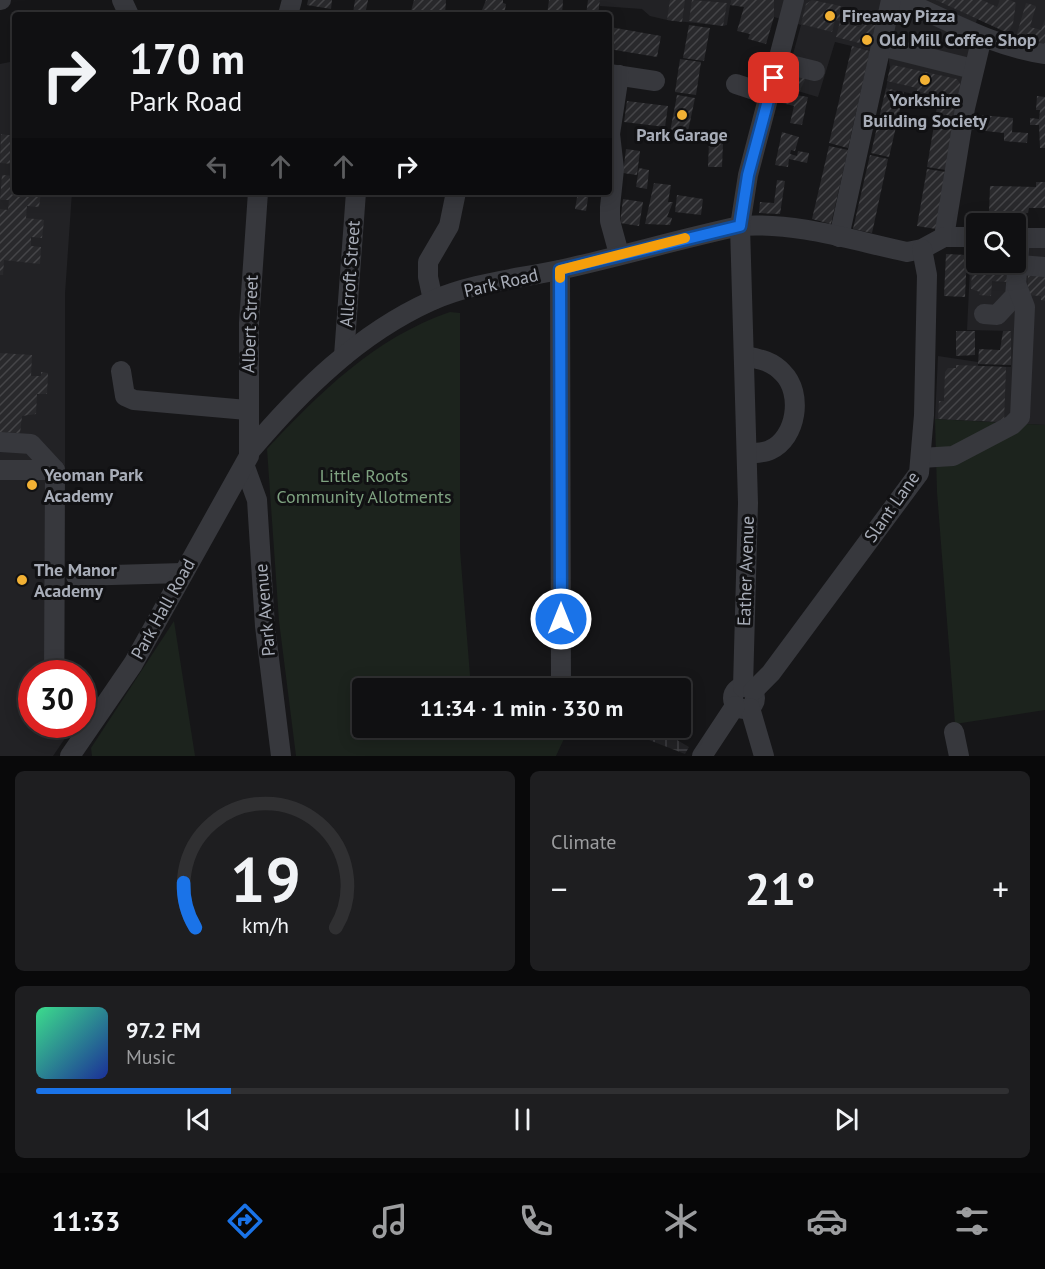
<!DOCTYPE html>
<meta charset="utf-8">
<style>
:root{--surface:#101012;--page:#1e1e20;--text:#f1f3f6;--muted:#9c9d9f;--line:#303032;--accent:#1a73e8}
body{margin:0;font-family:"PT Sans",sans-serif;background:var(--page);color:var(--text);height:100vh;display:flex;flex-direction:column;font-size:22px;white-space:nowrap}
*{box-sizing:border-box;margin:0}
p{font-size:20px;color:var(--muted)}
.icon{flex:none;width:33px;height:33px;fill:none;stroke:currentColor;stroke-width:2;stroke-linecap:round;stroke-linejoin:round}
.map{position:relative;height:756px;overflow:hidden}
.sheet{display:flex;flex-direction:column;gap:15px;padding:15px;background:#09090a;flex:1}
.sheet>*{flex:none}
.banner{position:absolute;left:12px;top:12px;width:600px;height:183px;border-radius:6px;box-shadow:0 3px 15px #0003,0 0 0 2px var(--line);background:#101012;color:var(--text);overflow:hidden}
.tools{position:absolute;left:966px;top:213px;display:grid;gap:12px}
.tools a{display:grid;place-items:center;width:60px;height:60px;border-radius:6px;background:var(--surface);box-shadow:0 3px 15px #0003,0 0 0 2px var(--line);font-size:30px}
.speed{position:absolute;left:18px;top:660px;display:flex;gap:12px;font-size:30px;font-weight:700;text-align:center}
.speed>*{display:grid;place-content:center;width:78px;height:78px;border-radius:50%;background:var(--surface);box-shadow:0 3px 15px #0003,0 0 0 2px var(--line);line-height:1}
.speed .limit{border:9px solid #d22;background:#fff;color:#111}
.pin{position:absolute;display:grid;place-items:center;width:51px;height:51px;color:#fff;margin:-26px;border-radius:12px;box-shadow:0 3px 9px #0006}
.me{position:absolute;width:66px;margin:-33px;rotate:0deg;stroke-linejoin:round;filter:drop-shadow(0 0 4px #0008)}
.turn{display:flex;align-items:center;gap:21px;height:126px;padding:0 18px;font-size:27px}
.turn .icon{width:78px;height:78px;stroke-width:2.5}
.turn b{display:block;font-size:42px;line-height:51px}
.lanes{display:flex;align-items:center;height:57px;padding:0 18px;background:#0003;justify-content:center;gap:30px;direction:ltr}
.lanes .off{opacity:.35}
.big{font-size:45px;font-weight:800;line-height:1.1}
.sheet .card{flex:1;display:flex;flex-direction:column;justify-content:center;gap:9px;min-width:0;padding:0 21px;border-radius:9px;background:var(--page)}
.sheet .dial{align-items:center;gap:0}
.dial svg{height:156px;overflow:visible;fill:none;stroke:var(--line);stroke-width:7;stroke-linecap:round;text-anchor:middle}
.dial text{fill:var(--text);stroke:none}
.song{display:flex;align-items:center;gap:18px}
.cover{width:72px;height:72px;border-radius:9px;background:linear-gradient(135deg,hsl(150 70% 55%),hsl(230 70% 35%))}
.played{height:6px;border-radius:3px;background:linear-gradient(90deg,var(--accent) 20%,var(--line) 20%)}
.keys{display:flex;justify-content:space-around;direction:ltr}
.heat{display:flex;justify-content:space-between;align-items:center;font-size:33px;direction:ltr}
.sheet .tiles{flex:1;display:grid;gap:15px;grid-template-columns:1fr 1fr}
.card:last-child{grid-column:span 2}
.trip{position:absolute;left:352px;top:678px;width:339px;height:60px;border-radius:6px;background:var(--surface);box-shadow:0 3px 15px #0003,0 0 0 2px var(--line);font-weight:800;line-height:60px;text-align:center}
.menu{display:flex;height:96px;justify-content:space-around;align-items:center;background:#060607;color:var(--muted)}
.menu .icon{width:42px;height:42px}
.menu .active{color:var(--accent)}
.menu b{font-size:27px;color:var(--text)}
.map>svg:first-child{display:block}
.built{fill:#222225}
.industrial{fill:url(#industrial-grid)}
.green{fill:#1c231d}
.building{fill:url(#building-hatch)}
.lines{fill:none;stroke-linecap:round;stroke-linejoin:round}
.minor{stroke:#37383d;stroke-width:20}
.route-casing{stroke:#114b97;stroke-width:15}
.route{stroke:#1a73e8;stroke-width:10}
.slow{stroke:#f59e0b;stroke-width:10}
.poi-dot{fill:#f2b134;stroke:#111113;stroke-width:2}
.labels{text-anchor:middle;stroke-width:6;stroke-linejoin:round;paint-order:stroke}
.poi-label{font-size:18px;font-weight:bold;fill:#a8adb8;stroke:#111113;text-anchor:start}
.street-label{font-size:18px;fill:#a8adb8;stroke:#111113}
.park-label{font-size:18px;fill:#7fa381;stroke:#111113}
</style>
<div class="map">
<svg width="1045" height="756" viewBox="0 0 1045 756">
<defs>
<pattern id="industrial-grid" width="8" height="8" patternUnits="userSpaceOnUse" patternTransform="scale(1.5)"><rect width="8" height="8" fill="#222225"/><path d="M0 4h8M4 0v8" fill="none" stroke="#3f3f43"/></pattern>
<pattern id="building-hatch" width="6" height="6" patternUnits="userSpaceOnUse" patternTransform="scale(1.5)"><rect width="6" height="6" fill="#29292c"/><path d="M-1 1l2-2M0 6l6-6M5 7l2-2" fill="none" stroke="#454548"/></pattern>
</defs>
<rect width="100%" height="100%" fill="#161618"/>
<!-- built -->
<g class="built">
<polygon points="600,0 731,0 727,25 723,26 667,20 650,16 642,9 600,6"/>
<polygon points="774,0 1045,0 1045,45 1016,37 977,19 956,112 926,106 927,97 886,88 890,68 888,55 835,42 818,97 784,87 801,25 774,17"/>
<polygon points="15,61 15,192 72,192 65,294 65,673 32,674 32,724 74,725 53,756 0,756 0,64"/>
<polygon points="971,246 976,246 976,262 1016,262 1016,246 1045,247 1045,425 935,419 938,356 978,362 978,366 1011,367 1011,331 967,330"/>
</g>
<!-- industrial -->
<polygon class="industrial" points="601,728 674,728 677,740 689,747 685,754 631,733 628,736 601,730"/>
<!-- green -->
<g class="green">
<path d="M450 312 460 313V550L471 688H363V728H569L556 756H296L279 621 267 449C319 393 376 337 450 312Z"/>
<polygon points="935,419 1045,425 1045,710 955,724 937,492"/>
<polygon points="174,621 195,756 92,756 91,748"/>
</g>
<!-- building -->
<g class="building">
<polygon points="308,0 332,0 331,9 307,5"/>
<polygon points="355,0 368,0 365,15 353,13"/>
<polygon points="414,0 446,0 445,15 410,15"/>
<polygon points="486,0 503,0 503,3 506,4 504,15 480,15"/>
<polygon points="549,0 563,0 562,15 547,15"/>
<polygon points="588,0 600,0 598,15 586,15"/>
<polygon points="670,0 685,0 682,22 667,20"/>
<polygon points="692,0 727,3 723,26 689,21"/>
<polygon points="731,0 774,0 774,17 766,44 748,39 750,34 737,31 744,7 730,5"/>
<polygon points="812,0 864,11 860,26 835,20 832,32 801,24 806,4"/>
<polygon points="936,0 982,0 997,7 1000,0 1010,0 1016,3 1013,23 1008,33"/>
<polygon points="1026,3 1036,6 1030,27 1041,30 1045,19 1045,45 1016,37"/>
<polygon points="865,21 877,24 871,46 836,37 840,22 859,27"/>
<polygon points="689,25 710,28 704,61 683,58"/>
<polygon points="610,27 661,36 657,57 609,49"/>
<polygon points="852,46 870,51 848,148 829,143"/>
<polygon points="680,59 701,62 696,95 675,92"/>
<polygon points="893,65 957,79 960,84 946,170 927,167 938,101 929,99 929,94 917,91 917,88 887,81 890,68"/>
<polygon points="792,75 807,76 799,92 788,89"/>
<polygon points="886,88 904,92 889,157 871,153"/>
<polygon points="784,93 808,97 802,125 790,123 794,106 782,103"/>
<polygon points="677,95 695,98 687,136 670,132"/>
<polygon points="1037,96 1045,97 1045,148 1040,148 1039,125 1030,125 1030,118 1039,119 1040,110 1036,110"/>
<polygon points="627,101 668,106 665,127 624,122"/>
<polygon points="970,114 1013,118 1012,132 1028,133 1027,143 1004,141 1004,133 968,129"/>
<polygon points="782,132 799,137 795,151 791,150 790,154 797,156 798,151 809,153 807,163 789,159 788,167 775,165"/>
<polygon points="1,134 15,136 15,164 0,163"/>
<polygon points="709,142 723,143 722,167 708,167"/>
<polygon points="829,146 848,150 831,224 812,219"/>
<polygon points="626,149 640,151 637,175 623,173"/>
<polygon points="870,155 888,159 872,233 853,229"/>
<polygon points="639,168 649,170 647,189 636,187"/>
<polygon points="927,169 946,172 936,229 917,226"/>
<polygon points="2,175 15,176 15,192 41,192 39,207 27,206 26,218 44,220 42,238 31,237 31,246 41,247 40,264 4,260 3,275 0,275 0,209 8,210 9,200 0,200"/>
<polygon points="777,180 785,181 780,214 759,213 760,202 774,203"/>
<polygon points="1036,182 1045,182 1045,208 1029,208 1028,213 989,212 990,186 1036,187"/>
<polygon points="654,183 671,185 668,202 673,202 667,217 672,218 670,225 645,224"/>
<polygon points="578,192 589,192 586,211 575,209"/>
<polygon points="677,195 703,199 701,215 675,212"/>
<polygon points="623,199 643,202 639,226 620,223"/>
<polygon points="946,254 967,255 965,297 944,296"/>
<polygon points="973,254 976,254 976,262 1011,262 1009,282 992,281 991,296 979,295 980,292 971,289"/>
<polygon points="1028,275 1045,276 1045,301 1041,300 1041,296 1027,295"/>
<polygon points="956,331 975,331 975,355 956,356"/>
<polygon points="1003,331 1011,331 1011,365 978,364 979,349 1000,350"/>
<polygon points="0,353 32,355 31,376 41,376 41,372 48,373 47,394 37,394 36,414 22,416 20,433 0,432"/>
<polygon points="956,365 1006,367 1004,422 938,419 939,401 944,401 945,372 948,368 956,368"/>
</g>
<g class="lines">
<!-- minor -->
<g class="minor">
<polyline points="0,0 1,0"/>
<polyline points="122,0 129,15"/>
<path d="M901 0C949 20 993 47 1045 54"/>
<polyline points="288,15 292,0"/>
<polyline points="881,46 973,69"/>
<polyline points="778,62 815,71"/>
<polyline points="609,74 655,81"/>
<polyline points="736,84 769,95"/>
<polyline points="839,237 891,0"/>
<polyline points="944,237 965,108 982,37"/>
<polyline points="1016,238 1045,238"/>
<polyline points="619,254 610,221 610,207 614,169 610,134 619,75"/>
<polyline points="1020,265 1045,267"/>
<polyline points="560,270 561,688"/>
<polyline points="433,300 428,277 428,262 449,226 456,192"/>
<polyline points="984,314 997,315 1015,296 1020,238"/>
<polyline points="344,356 356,192"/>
<path d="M745 356C760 359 772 361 783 373 803 393 797 438 770 450 764 453 754 453 747 454"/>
<polyline points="121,371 125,396 134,400 247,410"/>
<polyline points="0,442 31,444 55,470 54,674"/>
<path d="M250 451C301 391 358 334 431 301 471 283 516 279 559 270 619 257 679 239 740 226 797 222 851 240 907 252L922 249 944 237H976"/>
<polyline points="921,458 953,456 1012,425 1020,417 1025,307 1017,286"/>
<polyline points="245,467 257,500 265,626 281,756"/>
<polyline points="0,470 55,470"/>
<polyline points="76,576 183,573"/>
<circle cx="744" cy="698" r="11"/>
<polyline points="743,687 748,503 740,226 748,175 794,0"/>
<polyline points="753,691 771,673 919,473 924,415 927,275 922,249"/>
<polyline points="750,708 764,756"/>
<polyline points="954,732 959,756"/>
<polyline points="70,756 133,664 249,456 249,323 258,192"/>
<polyline points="702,756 735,706"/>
</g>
</g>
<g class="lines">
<!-- route casing -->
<g class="route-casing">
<polyline id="route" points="561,619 560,270 740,226 748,175 774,78"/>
</g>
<!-- route -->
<use href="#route" class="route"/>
<!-- slow -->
<polyline class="slow" points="560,278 560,270 685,238"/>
</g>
<!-- markers -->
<g class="poi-dot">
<circle cx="830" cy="16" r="6"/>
<circle cx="867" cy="40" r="6"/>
<circle cx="925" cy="80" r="6"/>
<circle cx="682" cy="115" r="6"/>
<circle cx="32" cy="485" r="6"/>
<circle cx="22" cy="580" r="6"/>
</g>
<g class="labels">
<!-- poi labels -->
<g class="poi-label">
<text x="842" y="22">Fireaway Pizza</text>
<text x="879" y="46">Old Mill Coffee Shop</text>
<text x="925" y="106" text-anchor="middle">Yorkshire<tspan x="925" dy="21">Building Society</tspan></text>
<text x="682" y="141" text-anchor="middle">Park Garage</text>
<text x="44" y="481">Yeoman Park<tspan x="44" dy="21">Academy</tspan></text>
<text x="34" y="576">The Manor<tspan x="34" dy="21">Academy</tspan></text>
</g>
<!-- street labels -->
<g class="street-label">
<text transform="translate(350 274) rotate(-86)" y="6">Allcroft Street</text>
<text transform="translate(501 283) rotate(-13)" y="6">Park Road</text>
<text transform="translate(250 324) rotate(-88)" y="6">Albert Street</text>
<text transform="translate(892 507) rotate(-55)" y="6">Slant Lane</text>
<text transform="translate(746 571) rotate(-88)" y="6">Eather Avenue</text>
<text transform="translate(163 609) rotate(-61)" y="6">Park Hall Road</text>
<text transform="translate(265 610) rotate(-95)" y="6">Park Avenue</text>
</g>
<!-- park labels -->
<g class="park-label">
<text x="364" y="482">Little Roots<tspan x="364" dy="21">Community Allotments</tspan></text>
</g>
</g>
</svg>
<div class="tools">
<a><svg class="icon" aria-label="search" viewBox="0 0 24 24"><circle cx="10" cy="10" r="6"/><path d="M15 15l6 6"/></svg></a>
</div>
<div class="speed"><div class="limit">30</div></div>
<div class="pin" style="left:774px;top:78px;background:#d93025"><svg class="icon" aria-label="arrive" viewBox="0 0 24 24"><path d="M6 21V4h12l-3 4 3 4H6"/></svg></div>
<svg class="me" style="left:561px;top:619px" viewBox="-20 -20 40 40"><circle r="17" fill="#1a73e8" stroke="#fff" stroke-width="3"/><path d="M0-11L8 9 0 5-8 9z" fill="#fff"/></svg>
<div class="trip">11:34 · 1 min · 330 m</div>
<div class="banner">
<div class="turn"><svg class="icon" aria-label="right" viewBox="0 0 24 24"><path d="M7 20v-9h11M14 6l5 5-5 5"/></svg><div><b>170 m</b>Park Road</div></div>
<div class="lanes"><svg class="icon off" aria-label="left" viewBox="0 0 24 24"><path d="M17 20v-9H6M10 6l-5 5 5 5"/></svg><svg class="icon off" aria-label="ahead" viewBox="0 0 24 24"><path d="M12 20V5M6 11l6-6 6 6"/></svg><svg class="icon off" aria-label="ahead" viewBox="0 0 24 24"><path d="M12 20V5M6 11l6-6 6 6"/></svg><svg class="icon" aria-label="right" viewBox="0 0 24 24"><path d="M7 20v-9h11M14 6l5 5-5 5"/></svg></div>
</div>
</div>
<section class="sheet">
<div class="tiles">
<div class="card dial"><svg viewBox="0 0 100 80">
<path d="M14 69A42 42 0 1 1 86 69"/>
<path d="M14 69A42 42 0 0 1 8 46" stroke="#1a73e8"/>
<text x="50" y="56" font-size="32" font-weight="700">19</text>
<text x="50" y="72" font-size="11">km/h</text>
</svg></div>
<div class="card"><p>Climate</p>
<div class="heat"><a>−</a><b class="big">21°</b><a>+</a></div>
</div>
<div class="card">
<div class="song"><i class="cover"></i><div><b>97.2 FM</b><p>Music</p></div></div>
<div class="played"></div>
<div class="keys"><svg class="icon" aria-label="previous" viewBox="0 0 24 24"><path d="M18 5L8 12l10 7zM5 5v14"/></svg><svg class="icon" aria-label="pause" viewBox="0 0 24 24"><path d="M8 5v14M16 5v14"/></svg><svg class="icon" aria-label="next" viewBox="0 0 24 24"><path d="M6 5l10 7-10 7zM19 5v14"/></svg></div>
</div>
</div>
</section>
<nav class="menu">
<b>11:33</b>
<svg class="icon active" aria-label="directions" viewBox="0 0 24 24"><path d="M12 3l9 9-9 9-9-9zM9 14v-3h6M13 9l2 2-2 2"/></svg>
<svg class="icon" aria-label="music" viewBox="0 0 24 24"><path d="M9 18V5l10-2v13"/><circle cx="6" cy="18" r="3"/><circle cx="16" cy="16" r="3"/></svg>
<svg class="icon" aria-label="phone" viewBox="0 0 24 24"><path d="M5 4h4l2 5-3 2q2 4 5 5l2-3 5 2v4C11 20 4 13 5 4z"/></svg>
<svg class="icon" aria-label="climate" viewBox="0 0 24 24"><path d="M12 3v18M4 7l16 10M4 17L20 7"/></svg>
<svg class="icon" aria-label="car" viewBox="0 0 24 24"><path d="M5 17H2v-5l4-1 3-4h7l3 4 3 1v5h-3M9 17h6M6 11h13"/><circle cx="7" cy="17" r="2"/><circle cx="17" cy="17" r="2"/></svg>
<svg class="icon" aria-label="filters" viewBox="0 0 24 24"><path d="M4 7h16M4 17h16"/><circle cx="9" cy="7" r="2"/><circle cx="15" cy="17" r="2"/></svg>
</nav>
